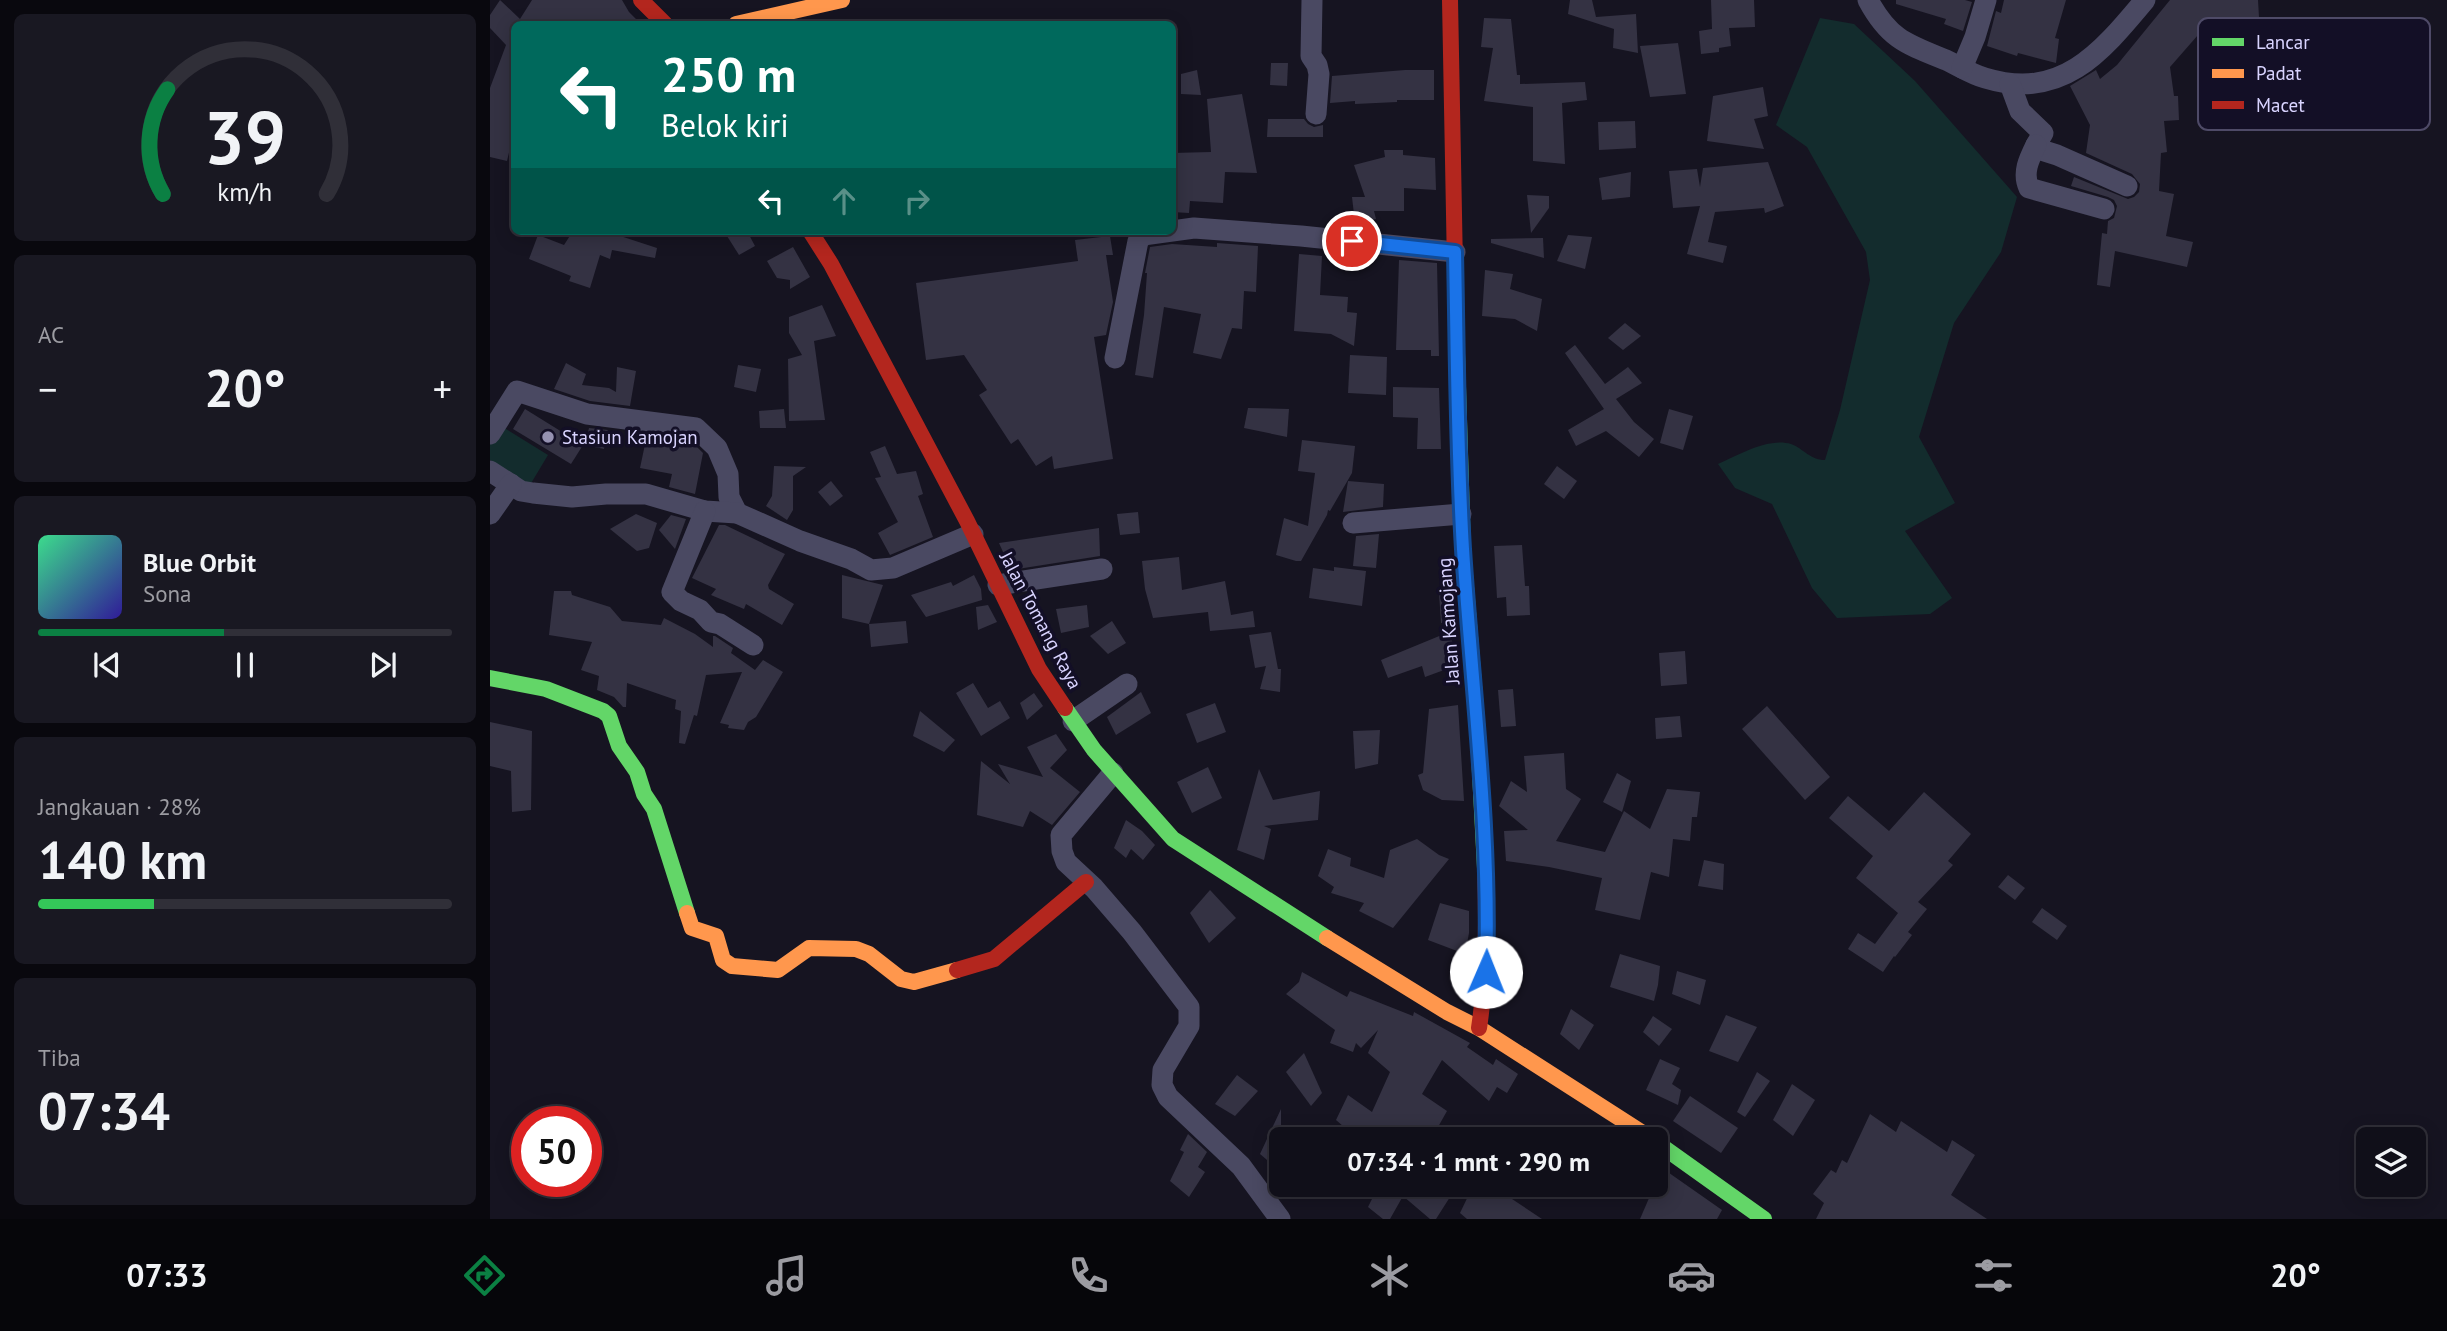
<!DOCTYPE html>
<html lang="id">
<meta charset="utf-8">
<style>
:root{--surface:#100f19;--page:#191822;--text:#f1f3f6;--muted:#9c9ca2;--line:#302f38;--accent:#0b8043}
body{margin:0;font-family:"PT Sans",sans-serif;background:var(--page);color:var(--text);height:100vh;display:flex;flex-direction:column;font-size:26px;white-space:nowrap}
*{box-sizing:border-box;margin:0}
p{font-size:23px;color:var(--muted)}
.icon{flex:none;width:38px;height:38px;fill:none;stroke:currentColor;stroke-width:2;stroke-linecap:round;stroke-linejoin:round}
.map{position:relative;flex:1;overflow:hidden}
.drawer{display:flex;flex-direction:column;gap:14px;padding:14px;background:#09080e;width:490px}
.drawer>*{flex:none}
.guide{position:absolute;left:21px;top:21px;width:665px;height:214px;border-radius:10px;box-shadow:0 4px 18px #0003,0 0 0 2px var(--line);background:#00695c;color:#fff;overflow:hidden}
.buttons{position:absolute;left:1866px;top:1127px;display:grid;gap:14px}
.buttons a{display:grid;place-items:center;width:70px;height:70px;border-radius:10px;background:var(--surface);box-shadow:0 4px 18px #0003,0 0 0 2px var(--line);font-size:35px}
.speed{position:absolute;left:21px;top:1106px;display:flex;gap:14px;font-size:35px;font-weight:700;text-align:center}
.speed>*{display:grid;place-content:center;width:91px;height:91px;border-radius:50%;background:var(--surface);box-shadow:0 4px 18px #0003,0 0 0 2px var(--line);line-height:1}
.speed .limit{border:10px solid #d22;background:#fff;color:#111}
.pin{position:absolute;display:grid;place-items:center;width:60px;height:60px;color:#fff;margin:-30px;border:4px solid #fff;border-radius:50%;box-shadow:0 2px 7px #0007}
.me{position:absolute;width:77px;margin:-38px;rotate:1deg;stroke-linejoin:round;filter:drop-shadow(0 0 5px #0008)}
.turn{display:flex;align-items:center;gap:24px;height:147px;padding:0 35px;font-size:32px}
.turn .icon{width:91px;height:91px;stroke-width:2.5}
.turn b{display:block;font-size:49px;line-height:60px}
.lanes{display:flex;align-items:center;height:66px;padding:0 35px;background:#0003;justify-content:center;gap:35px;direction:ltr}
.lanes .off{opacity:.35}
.big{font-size:52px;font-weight:700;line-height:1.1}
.drawer .card{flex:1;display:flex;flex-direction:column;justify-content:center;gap:10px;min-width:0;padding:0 24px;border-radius:10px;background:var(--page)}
.drawer .dial{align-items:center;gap:0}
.dial svg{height:182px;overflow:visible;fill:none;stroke:var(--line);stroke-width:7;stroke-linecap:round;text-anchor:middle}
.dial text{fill:var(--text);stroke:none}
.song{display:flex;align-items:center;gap:21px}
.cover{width:84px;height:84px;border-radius:10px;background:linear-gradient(135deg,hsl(150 70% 55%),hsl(250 70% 35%))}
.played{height:7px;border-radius:4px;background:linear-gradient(90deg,var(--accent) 45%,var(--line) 45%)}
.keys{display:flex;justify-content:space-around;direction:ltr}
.heat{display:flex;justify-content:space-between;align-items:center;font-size:38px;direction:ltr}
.charge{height:10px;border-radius:5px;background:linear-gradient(90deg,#34c759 28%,var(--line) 0)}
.trip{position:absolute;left:779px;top:1127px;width:399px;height:70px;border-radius:10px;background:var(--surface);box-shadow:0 4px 18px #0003,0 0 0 2px var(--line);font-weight:700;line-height:70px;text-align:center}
.tabs{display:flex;height:112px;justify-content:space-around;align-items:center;background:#06060a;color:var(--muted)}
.tabs .icon{width:49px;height:49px}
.tabs .current{color:var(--accent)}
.tabs b{font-size:32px;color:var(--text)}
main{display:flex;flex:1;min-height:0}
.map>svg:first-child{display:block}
.green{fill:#132c2d}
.building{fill:#343243}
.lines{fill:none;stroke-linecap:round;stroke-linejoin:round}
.street{stroke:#4a4962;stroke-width:21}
.fast{stroke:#63d668;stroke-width:16}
.slow{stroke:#ff974d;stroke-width:16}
.jam{stroke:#b3261e;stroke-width:16}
.route-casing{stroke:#114b97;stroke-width:18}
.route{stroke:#1a73e8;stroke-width:12}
.poi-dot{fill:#9591b1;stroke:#130f26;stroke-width:2.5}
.labels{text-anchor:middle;stroke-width:7;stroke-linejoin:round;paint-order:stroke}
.poi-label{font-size:19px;fill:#d9d4ff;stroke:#130f26;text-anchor:start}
.street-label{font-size:19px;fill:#d9d4ff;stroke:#130f26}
.key{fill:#130f26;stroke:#4e4a67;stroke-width:2}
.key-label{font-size:19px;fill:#d9d4ff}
</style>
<main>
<section class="drawer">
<div class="card dial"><svg viewBox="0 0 100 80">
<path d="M14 69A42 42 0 1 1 86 69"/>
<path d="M14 69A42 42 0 0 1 16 23" stroke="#0b8043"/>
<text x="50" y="56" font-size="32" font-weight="700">39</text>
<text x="50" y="72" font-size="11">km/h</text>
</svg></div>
<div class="card"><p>AC</p>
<div class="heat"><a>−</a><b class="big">20°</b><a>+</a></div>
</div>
<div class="card">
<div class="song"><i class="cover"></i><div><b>Blue Orbit</b><p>Sona</p></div></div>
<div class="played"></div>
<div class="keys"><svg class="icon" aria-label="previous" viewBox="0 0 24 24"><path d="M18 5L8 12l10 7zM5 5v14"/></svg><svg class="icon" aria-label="pause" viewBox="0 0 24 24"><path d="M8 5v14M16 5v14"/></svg><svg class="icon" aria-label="next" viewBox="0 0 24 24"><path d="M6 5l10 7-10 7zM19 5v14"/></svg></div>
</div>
<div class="card"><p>Jangkauan · 28%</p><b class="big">140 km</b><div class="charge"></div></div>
<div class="card"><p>Tiba</p><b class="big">07:34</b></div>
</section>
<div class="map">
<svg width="1957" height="1219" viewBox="0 0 1957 1219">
<rect width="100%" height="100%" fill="#161421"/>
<!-- green -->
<g class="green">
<path d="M1330 18 1364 24 1425 81 1527 197 1511 252 1464 323 1429 437 1465 503 1415 531 1462 598 1440 614 1347 618 1322 588 1282 504 1245 488 1228 464C1248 455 1279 437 1301 444 1314 449 1320 460 1335 460L1350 410 1380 280 1376 252 1317 147 1286 125Z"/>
<polygon points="8,424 58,455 40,485 0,460 0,437"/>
</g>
<!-- building -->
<g class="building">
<polygon points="10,0 30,19 42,0 132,0 139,12 151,24 24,24 24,131 17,161 0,157 0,88 16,45 0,28 0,15"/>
<polygon points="1080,0 1102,0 1106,17 1146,14 1148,53 1123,48 1124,29 1078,14"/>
<polygon points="1221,0 1264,0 1265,27 1239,28 1241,46 1229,48 1229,52 1211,54 1209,31 1222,29"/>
<polygon points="1406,0 1475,0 1482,2 1473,31 1454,24 1456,19 1406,4"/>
<polygon points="1514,0 1576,0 1565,38 1569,39 1566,63 1528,53 1527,56 1497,46 1506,11 1511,13"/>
<polygon points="1680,0 1768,0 1769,17 1722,19 1680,67 1684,96 1688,96 1689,120 1674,121 1677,152 1671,153 1669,191 1684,194 1676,236 1703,242 1697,267 1625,251 1620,287 1607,285 1612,233 1617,234 1618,221 1624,218 1627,206 1624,200 1618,197 1581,186 1584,177 1638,199 1644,197 1649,192 1650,184 1642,174 1596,153 1600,125 1580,86 1606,70 1610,79 1627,65"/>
<polygon points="994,18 1021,19 1027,75 1030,75 1030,84 1095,82 1097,100 1072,103 1075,164 1043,161 1043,107 994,101 1003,48 991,47"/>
<polygon points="1188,43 1196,94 1160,97 1150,46"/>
<polygon points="781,63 798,63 797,86 780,85"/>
<polygon points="707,70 711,95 691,94 691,74"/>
<polygon points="915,70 944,70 944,100 907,100 907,102 865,104 865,101 840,103 842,76"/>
<polygon points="1273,87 1278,116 1264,119 1274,149 1217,141 1223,96"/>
<polygon points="752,94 767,173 735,172 733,203 700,201 699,213 682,212 682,153 721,152 717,99"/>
<polygon points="778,119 814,119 818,124 824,127 833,125 833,137 777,137"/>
<polygon points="1145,121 1146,148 1109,150 1108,122"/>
<polygon points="894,150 913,150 913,155 945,158 946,190 914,188 914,211 884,211 886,219 865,223 862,197 875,197 864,165 895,157"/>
<polygon points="1278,162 1294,206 1275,213 1274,208 1225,212 1218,242 1237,246 1233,263 1197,254 1210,206 1183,208 1179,171 1207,169 1210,187 1213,168"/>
<polygon points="1141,172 1140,197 1112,200 1109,178"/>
<polygon points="1037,195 1059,196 1059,208 1041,233"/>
<polygon points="83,231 115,231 167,248 165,258 122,250 120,259 110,255 100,288 79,281 81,276 39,259 48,235 74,245"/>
<polygon points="245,231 257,231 265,246 249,255 237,236"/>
<polygon points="1078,235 1102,237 1095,269 1067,261"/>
<polygon points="620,236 623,255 616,255 623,302 616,335 604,337 623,459 564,469 562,456 546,466 528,439 521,444 489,395 497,390 474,355 436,360 426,283 588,261 585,240"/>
<polygon points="1053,238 1054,258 1001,243 1001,239"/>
<polygon points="727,243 768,246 766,292 754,291 752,329 742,328 731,359 703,353 711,314 674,307 663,378 645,375 654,315 657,273 655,273 660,247 682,244 727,247"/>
<polygon points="303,247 320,277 300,289 300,280 287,278 277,261"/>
<polygon points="809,254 832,256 830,295 858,297 857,312 867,313 864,346 841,334 804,331"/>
<polygon points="909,260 947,263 949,356 941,356 941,350 906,350"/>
<polygon points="995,270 1023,274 1020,289 1052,299 1047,331 1025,319 992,316"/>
<polygon points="332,305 346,336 324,341 335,420 299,421 298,359 312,355 299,333 299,317"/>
<polygon points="1135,323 1151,336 1133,350 1118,338"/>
<polygon points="1085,345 1115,384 1138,367 1152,383 1126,399 1144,422 1164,439 1149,457 1116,431 1086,446 1078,430 1114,409 1075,353"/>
<polygon points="860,355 897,357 896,395 858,393"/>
<polygon points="76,363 96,374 92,385 119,388 126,392 127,367 146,371 140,406 100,401 64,389"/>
<polygon points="248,365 271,369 266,392 244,387"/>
<polygon points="903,387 949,388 951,449 927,449 928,418 903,417"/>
<polygon points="758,408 799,409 797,437 754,428"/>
<polygon points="35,409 93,445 81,464 23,429"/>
<polygon points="294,409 296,428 270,428 269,411"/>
<polygon points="1179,409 1203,416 1193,450 1170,443"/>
<polygon points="99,428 118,430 114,449 95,445"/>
<polygon points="157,435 200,440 213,453 205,494 179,487 182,474 150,468"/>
<polygon points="812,440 865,446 862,473 840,511 838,510 837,515 811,561 806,561 786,555 794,518 818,526 825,473 808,471"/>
<polygon points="395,446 407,474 426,471 433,494 428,496 443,537 400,555 388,533 408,522 385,478 391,477 380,452"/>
<polygon points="284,466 316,467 303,476 303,510 297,520 276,506 282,496"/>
<polygon points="1067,466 1087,481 1074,499 1054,484"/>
<polygon points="341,481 353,496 340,506 328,492"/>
<polygon points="858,481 894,484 893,507 853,512"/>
<polygon points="648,512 650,533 630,535 627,514"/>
<polygon points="146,514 167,523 159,548 147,551 120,529"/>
<polygon points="181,515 196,519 185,549 169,530"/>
<polygon points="229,525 235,525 295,554 278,585 279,589 304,604 292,625 256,604 254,609 221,595 226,589 202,578"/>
<polygon points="609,528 610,556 521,570 509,543"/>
<polygon points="889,534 886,568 863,566 866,536"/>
<polygon points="1032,545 1035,586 1039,586 1040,615 1017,616 1016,597 1007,598 1004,546"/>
<polygon points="689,557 692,590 735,581 741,615 763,611 765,627 720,631 718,612 663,618 655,589 652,561"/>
<polygon points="844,567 876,571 872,606 819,598 823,568 844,571"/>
<polygon points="352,575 393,585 379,624 352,618"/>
<polygon points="484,575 491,589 492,600 436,617 421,595 461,582 463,586"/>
<polygon points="64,591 81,591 82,595 120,607 132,621 171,625 174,618 205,634 223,647 223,636 225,636 243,648 241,653 265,670 273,660 293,672 266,717 258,722 254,730 238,728 239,725 230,723 252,672 216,675 207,716 204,715 195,744 189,743 191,711 185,709 186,700 137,683 136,707 133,707 124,697 107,690 109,676 91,670 102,642 59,635"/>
<polygon points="949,593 959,593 961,622 951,623"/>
<polygon points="498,605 507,622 488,630 486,607"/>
<polygon points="597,605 599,627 571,633 566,609"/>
<polygon points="416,621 418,643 381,647 379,624"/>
<polygon points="622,621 636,643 618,654 600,636"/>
<polygon points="781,632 788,669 791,669 790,692 770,689 776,666 765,668 759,635"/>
<polygon points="959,632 963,644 965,666 935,677 932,666 898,678 891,660"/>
<polygon points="1195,651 1197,684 1171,686 1169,653"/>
<polygon points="483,683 498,708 510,701 520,718 491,736 466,693"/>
<polygon points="1023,689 1026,726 1011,727 1008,690"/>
<polygon points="651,692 661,713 626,735 617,717"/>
<polygon points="544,693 553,706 537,720 530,703"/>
<polygon points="725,703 736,732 707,743 696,714"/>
<polygon points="968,705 974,801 952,800 933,790 928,775 933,773 939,709"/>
<polygon points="1277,706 1340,777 1315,800 1252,729"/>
<polygon points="430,711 465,740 454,752 423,736"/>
<polygon points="1190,716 1192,737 1166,739 1165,718"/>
<polygon points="0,722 42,731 41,810 22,812 21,771 0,766"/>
<polygon points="890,730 888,764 865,769 863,731"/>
<polygon points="566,734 577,750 560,768 590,792 562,825 540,811 533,827 487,815 491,761 520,784 508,764 553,777 537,747"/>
<polygon points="1074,753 1076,789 1091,799 1066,841 1115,852 1134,811 1160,829 1177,789 1210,792 1207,817 1202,817 1200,841 1183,839 1179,877 1161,872 1150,920 1105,910 1112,878 1059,867 1016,861 1014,831 1038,830 1009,806 1021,781 1037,792 1034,756"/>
<polygon points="718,767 732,798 702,813 687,782"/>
<polygon points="769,769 783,800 830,791 828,820 774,826 781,829 774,860 747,850"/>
<polygon points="1127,773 1141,781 1132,812 1113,802"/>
<polygon points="1434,792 1481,834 1458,861 1463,865 1428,902 1437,909 1418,932 1422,935 1405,957 1404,956 1393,972 1358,949 1368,933 1385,944 1408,913 1366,878 1383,856 1339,818 1358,796 1399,831"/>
<polygon points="636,820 652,831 665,845 653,860 641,849 636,858 624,848"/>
<polygon points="927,839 949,855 959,859 903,928 869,911 874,903 841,893 844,887 828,876 838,849 861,858 860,866 894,878 900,850"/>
<polygon points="1214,860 1234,864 1233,890 1208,886"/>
<polygon points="1518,875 1535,888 1525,900 1508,887"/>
<polygon points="720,890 746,918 719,943 700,913"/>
<polygon points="950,903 979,911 979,933 975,954 938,940"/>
<polygon points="1552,908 1577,926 1567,940 1542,922"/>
<polygon points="1130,954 1170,966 1168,985 1164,1001 1120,987"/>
<polygon points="1187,971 1216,980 1210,1005 1182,994"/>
<polygon points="812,972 857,997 860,991 923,1016 924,1012 980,1043 977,1047 1003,1065 1006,1059 1028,1074 1017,1093 1007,1087 999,1101 952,1060 932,1094 957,1111 948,1127 966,1139 868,1139 846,1120 858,1095 882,1112 900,1072 878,1053 888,1030 871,1048 866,1043 863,1052 840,1043 845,1030 796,994 809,982"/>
<polygon points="1081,1009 1104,1025 1089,1050 1070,1034"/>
<polygon points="1236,1015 1267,1027 1248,1062 1219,1051"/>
<polygon points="1163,1016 1182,1029 1169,1046 1153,1032"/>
<polygon points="814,1053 832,1093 821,1106 796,1072"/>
<polygon points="1170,1059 1190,1068 1182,1084 1191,1090 1188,1105 1156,1090"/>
<polygon points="1267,1072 1280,1081 1255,1117 1247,1112"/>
<polygon points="747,1075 768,1091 745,1116 725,1104"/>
<polygon points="1302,1084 1325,1100 1303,1136 1283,1120"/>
<polygon points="1200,1096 1248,1128 1231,1153 1183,1121"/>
<polygon points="791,1109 791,1172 770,1154"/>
<polygon points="1380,1114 1406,1132 1411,1121 1457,1152 1462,1140 1485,1155 1461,1195 1497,1219 1326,1219 1334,1203 1323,1194 1341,1170 1346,1173 1352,1160 1357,1163"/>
<polygon points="698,1134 717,1152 708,1167 715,1172 699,1197 680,1181 694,1152 690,1150"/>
<polygon points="1172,1168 1232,1210 1227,1219 1150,1219"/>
<polygon points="889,1185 941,1185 960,1197 946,1219 940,1219 913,1196 900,1219 893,1219 878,1207"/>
<polygon points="996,1185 1027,1185 1019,1197 1052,1219 977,1219 970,1213 982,1188 992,1195"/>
</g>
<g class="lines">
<!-- street -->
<g class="street">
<polyline points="822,0 821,56 827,65 829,74 826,114"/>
<path d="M1378 0C1399 39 1416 44 1456 60 1469 66 1481 74 1495 78 1571 101 1610 54 1655 0"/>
<polyline points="1472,68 1485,37 1496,0"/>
<polyline points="1520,84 1530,111 1553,133 1546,145 1548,149 1567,155 1637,186"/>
<path d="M1546 145C1539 159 1532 173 1539 188L1614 209"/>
<polyline points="625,358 648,241 653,235 704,228 811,236 965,252"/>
<polyline points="0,434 27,391 97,414 206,428 227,448 238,474 239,497 247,513"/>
<polyline points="0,471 31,491 43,493 82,497 116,494 156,494 215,511 247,513 310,541 361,559 381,570 403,568 483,534"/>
<polyline points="215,511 182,592 191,601 210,610 221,622 230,624 263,645"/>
<polyline points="0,514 21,484"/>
<polyline points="863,523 971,514"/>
<polyline points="508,585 612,569"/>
<polyline points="583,721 637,684"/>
<polyline points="623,773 571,835 572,851 576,862 604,888 642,932 699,1007 699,1026 673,1070 672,1085 678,1097 751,1166 790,1219"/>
</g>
<!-- fast -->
<g class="fast">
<polyline points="966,321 973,550 988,735 995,868"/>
<polyline points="0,678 56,689 113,711 119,716 129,746 147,772 154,794 164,809 197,913"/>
<polyline points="575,708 604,750 683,839 837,938"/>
<polyline points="1166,1142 1274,1219"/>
</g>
<!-- slow -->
<g class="slow">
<polyline points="246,24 352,0"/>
<polyline points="197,913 202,928 226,936 233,960 242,966 288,970 319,948 366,949 379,954 411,979 424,982 467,970"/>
<polyline points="837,938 957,1012 989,1028 1162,1139"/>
</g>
<!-- jam -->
<g class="jam">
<polyline points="151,0 175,24"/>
<polyline points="960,0 966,321"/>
<polyline points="320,231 341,264 477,521 549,669 575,708"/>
<polyline points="467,970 504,959 596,882"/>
<path d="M989 1028C997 975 997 922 995 868"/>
</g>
</g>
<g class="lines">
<!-- route casing -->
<g class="route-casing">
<path id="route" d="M862 241 965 252C967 351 967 450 973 549 982 689 1001 831 996 972"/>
</g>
<!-- route -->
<use href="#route" class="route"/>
</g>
<!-- markers -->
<circle class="poi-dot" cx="58" cy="437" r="7"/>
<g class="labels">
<!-- poi labels -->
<g class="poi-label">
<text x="72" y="444">Stasiun Kamojan</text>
</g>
<!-- street labels -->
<g class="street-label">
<text transform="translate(551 620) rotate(62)" y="7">Jalan Tomang Raya</text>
<text transform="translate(958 621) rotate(-94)" y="7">Jalan Kamojang</text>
</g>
</g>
<!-- legend -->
<rect x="1708" y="18" width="232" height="112" rx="10" class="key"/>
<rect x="1722" y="38" width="32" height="8" fill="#63d668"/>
<rect x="1722" y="69" width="32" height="9" fill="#ff974d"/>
<rect x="1722" y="101" width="32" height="8" fill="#b3261e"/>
<g class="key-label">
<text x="1766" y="49">Lancar</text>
<text x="1766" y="80">Padat</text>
<text x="1766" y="112">Macet</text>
</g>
</svg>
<div class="buttons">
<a><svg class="icon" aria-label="layers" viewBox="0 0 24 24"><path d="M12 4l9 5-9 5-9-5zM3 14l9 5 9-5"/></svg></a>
</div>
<div class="speed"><div class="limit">50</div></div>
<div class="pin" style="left:862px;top:241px;background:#d93025"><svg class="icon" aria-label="arrive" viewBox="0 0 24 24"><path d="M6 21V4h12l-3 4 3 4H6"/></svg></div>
<svg class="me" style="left:996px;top:972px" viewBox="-20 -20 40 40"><circle r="19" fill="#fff"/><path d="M0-13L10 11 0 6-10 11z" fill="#1a73e8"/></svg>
<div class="trip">07:34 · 1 mnt · 290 m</div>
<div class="guide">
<div class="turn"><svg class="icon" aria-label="left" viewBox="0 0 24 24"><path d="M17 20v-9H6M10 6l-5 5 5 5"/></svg><div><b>250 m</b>Belok kiri</div></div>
<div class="lanes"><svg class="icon" aria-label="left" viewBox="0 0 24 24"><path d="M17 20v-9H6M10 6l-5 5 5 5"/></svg><svg class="icon off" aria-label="ahead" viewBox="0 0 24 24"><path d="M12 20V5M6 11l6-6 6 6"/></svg><svg class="icon off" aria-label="right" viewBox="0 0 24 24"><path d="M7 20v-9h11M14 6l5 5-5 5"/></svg></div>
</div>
</div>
</main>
<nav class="tabs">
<b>07:33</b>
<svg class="icon current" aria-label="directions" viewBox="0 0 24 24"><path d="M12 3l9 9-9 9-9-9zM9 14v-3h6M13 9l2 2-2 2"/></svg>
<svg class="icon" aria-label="music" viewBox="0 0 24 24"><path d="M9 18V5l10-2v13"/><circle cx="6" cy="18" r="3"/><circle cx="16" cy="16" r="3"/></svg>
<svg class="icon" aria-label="phone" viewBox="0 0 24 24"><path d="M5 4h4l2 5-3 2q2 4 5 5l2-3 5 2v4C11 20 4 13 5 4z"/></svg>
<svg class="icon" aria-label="climate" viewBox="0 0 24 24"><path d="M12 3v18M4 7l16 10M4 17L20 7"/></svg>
<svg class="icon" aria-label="car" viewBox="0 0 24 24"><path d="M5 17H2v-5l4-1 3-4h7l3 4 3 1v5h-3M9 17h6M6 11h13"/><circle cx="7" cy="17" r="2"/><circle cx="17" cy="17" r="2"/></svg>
<svg class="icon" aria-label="filters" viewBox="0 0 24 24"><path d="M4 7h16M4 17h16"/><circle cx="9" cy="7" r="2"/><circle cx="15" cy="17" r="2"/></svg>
<b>20°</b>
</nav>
